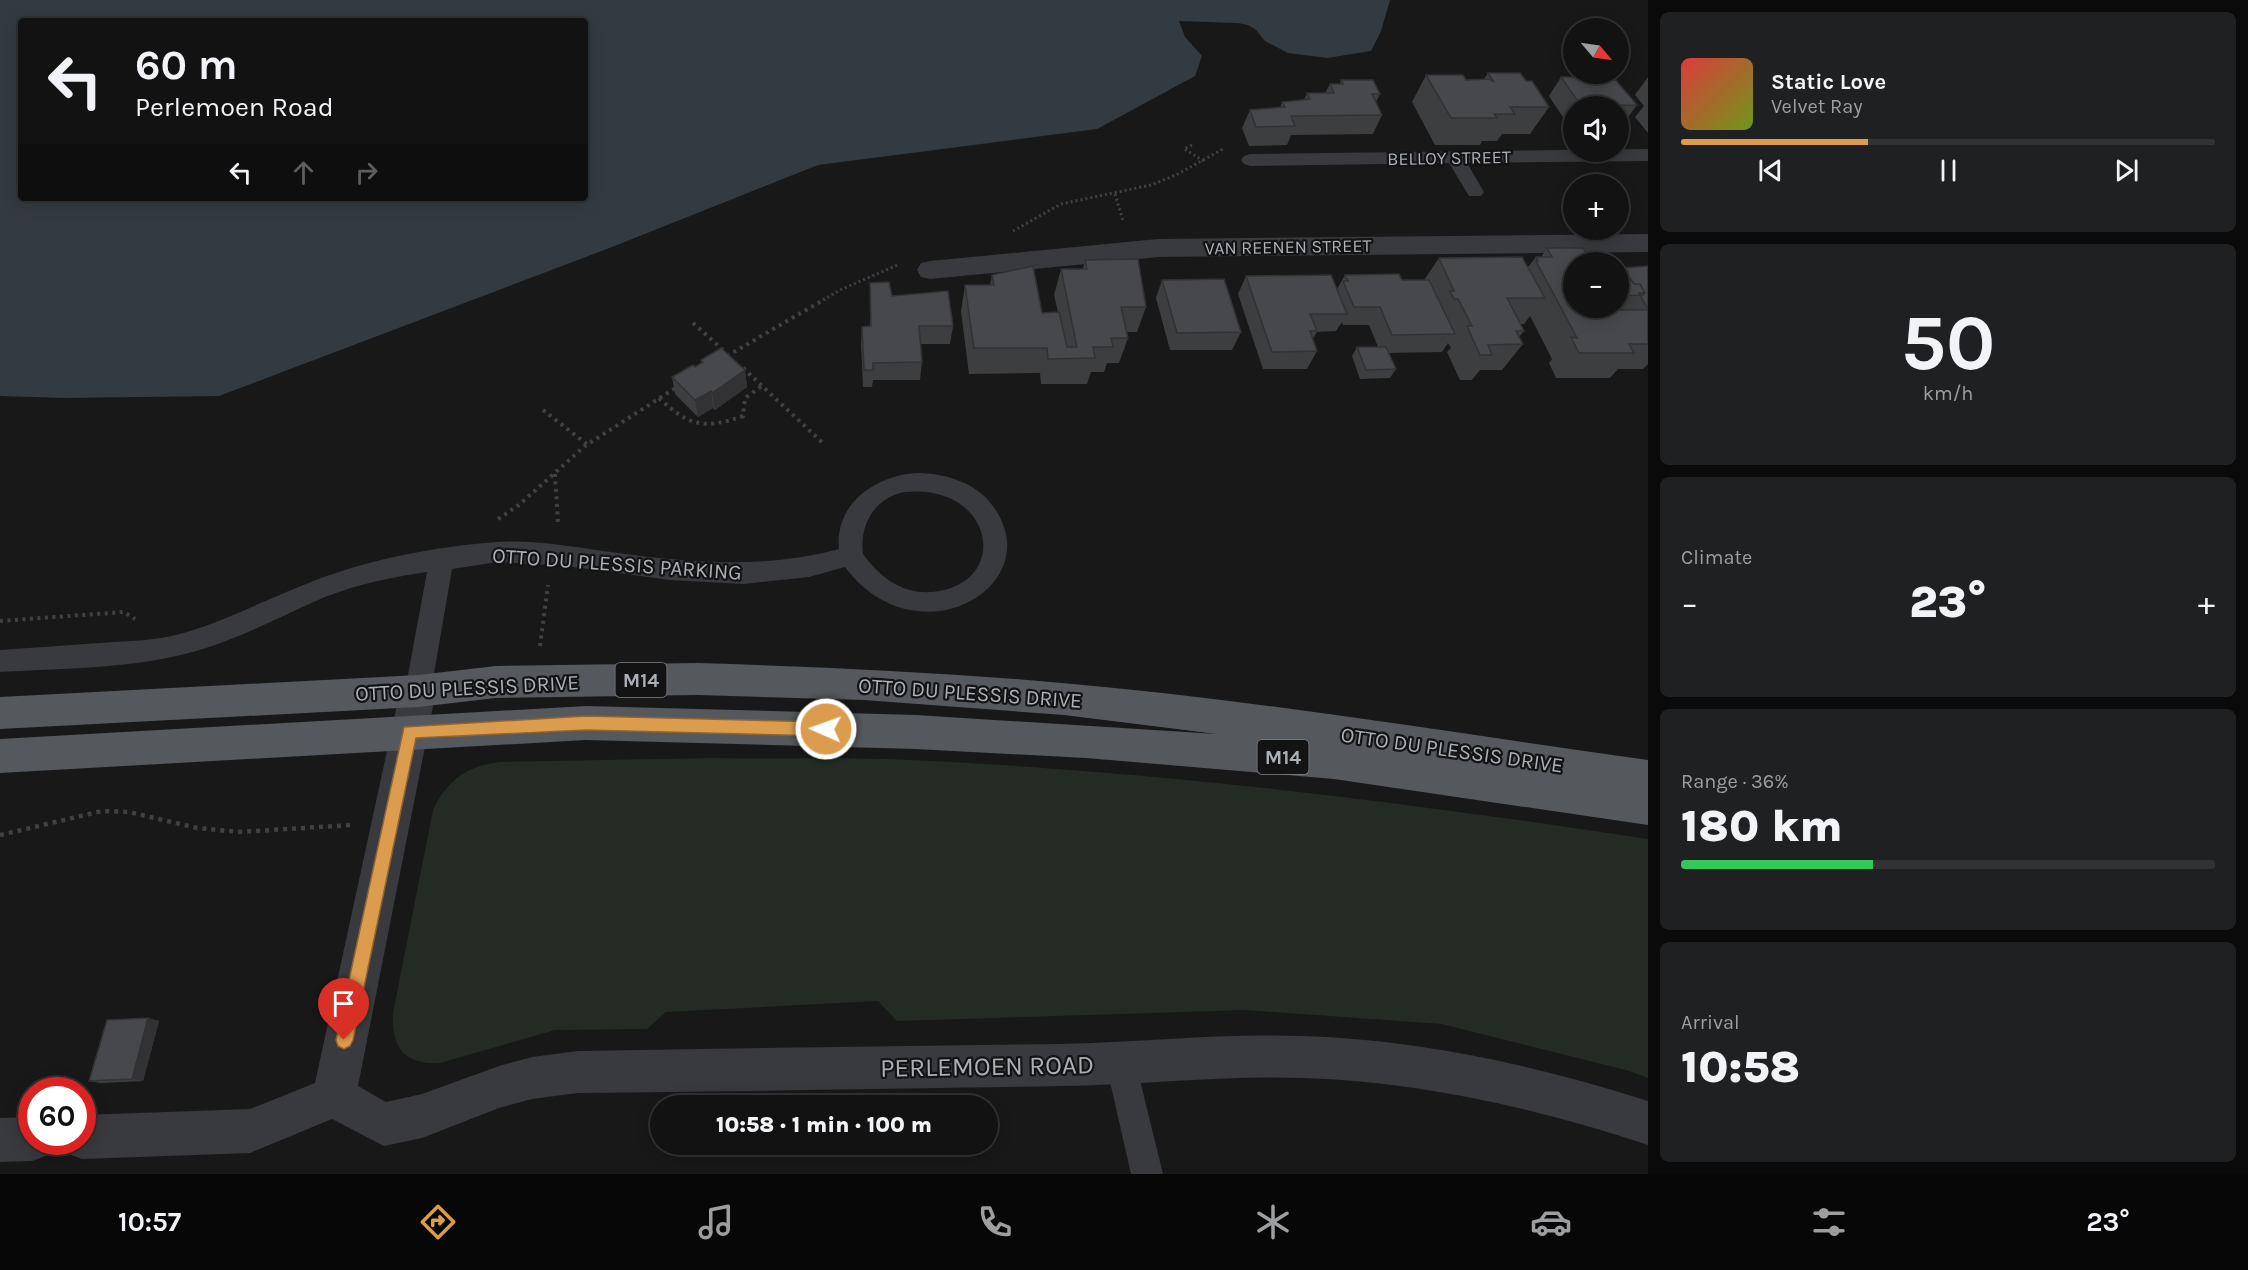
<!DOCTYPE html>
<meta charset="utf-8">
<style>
:root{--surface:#121213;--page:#1f2021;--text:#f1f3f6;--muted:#9c9ea0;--line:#313233;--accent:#dc9c4d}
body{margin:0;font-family:Karla,sans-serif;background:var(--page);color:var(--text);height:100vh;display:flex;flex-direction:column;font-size:22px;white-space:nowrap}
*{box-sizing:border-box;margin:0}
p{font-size:20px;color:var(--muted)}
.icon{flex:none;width:33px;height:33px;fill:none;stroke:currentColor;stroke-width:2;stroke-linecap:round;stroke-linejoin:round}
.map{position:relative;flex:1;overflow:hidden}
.details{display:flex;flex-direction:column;gap:12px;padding:12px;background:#0a0a0a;width:600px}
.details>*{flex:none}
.guide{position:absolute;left:18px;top:18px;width:570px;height:183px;border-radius:6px;box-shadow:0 3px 15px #0003,0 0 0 2px var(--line);background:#121213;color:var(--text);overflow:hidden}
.needle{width:39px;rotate:119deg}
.buttons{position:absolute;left:1563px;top:18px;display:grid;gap:12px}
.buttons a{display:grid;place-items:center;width:66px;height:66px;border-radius:50%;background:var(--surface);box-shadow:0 3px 15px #0003,0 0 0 2px var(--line);font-size:30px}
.speed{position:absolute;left:18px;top:1077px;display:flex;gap:12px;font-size:30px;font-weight:700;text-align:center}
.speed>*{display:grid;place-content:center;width:78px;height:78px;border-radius:50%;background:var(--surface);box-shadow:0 3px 15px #0003,0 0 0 2px var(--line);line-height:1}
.speed .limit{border:9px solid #d22;background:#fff;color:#111}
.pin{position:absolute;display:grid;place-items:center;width:51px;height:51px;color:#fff;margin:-62px -26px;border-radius:50% 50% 50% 0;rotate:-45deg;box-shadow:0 0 6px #0007}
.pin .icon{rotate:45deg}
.me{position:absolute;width:66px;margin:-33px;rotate:272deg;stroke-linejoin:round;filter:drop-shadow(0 0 4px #0008)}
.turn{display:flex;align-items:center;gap:21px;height:126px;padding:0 18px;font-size:27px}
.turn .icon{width:78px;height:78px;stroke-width:2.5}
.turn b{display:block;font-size:42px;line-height:51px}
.lanes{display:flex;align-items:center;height:57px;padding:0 18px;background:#0003;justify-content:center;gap:30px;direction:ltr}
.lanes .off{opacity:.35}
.big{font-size:45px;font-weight:800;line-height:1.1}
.details .card{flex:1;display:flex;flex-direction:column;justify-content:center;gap:9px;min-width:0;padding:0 21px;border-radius:9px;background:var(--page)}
.details .dial{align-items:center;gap:0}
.dial b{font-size:78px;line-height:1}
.song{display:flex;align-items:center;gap:18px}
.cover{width:72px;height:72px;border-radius:9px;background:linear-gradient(135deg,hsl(0 70% 55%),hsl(80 70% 35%))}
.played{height:6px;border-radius:3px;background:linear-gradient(90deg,var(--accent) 35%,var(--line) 35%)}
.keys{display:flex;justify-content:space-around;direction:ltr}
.heat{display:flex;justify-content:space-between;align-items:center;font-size:33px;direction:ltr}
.charge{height:9px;border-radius:4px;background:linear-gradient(90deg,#34c759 36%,var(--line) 0)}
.trip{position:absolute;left:650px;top:1095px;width:348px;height:60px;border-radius:30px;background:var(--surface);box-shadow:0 3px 15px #0003,0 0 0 2px var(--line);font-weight:800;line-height:60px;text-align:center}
.tabs{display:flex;height:96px;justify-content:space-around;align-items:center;background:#070708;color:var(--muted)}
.tabs .icon{width:42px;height:42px}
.tabs .current{color:var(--accent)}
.tabs b{font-size:27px;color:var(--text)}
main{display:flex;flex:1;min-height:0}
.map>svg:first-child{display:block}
.green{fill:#242b24}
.water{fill:#333b41;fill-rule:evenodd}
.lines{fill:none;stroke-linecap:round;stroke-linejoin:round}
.path-far2{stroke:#3f4145;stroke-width:3;stroke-dasharray:2 3;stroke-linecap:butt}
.path-far1{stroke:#3f4145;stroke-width:4;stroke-dasharray:3 4.5;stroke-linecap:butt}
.path{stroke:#3f4145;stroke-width:4.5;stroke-dasharray:4 5;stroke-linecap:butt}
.service{fill:#393a3e;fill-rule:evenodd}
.minor{fill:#393a3e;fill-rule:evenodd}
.primary{fill:#55585c;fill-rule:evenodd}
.wall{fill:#3d3e40;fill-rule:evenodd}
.shaded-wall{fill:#323234}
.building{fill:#47484b;stroke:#323234;stroke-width:1.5}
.route{fill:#dc9c4d;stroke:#8f6532;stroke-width:1.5}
.labels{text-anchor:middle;stroke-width:4.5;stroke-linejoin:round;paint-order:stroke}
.far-street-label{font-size:18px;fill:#abb0b7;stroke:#131314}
.shield{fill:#131314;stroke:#7d8186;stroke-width:1.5}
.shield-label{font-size:20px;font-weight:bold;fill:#abb0b7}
.street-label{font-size:21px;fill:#abb0b7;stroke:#131314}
.near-street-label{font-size:26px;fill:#abb0b7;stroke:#131314}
</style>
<main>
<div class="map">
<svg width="1648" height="1174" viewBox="0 0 1648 1174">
<rect width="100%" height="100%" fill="#181819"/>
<!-- green -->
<path class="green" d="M711 758C777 759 844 757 910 760 1157 771 1404 802 1648 839V1078L1626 1070 1442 1024 1245 1010 897 1021 878 1001 666 1012 647 1029 555 1030 440 1063C404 1065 391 1047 393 1013L433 810C447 780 467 766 500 762Z"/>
<!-- water -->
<path class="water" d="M0 0H1390L1381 31 1371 51 1327 58 1288 53 1265 41 1256 30 1248 25 1238 23 1179 21 1185 37 1202 56 1195 76 1097 129 818 165 612 247 219 396 63 398 0 396ZM21 21H585V198H21Z"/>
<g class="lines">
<!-- path-far2 -->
<g class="path-far2">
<polyline points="1192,145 1184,149 1204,161"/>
<polyline points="1115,194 1123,221"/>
<polyline points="1013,231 1061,204 1151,185 1176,175 1223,149"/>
<polyline points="823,300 842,289 900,264"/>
</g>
<!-- path-far1 -->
<g class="path-far1">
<polyline points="693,323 724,351"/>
<polyline points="727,356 825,299"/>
<polyline points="743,368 825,445"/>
<path d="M659 398C689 426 704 430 743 416L745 398 762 386"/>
<polyline points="543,410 588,445"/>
<polyline points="555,474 558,523"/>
<polyline points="498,519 519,505 585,446 677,387"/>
<polyline points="0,621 124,612 135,619"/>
<polyline points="540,646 548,585"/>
</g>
<!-- path -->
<polyline class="path" points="0,835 102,811 129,812 197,828 240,832 351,825"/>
<!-- service -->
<g class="service">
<polygon points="1648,149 1648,161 1467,163 1484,192 1481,196 1469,196 1449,163 1250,166 1244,164 1241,160 1244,156 1250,154"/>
<path d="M917 473C942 473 971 481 988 500 1058 581 919 666 845 567L809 577 743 584 670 580 566 566 498 562 452 569 431 691 427 699 418 703 409 699 405 691 427 572C392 577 358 584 325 597 285 614 245 636 203 649 138 669 68 668 0 672V650C33 648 66 645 100 643 125 641 151 641 176 635 223 623 266 599 311 582 369 559 434 547 496 542 535 539 580 548 618 553 694 563 764 569 839 549 834 504 876 475 917 473ZM905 492C995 483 1012 585 932 592 901 594 880 577 863 554 859 525 875 497 905 492Z"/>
<polygon points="1121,1049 1132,1053 1136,1064 1163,1174 1131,1174 1106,1064 1110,1053"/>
</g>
<!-- minor -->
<g class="minor">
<polygon points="1648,234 1648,252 1158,257 930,279 921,277 917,270 921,263 930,261 1158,239"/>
<path d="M418 675 430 680 436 691 358 1086 386 1102 422 1094 499 1066 532 1057 578 1051C739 1048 899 1046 1060 1044 1141 1042 1222 1033 1303 1036 1421 1040 1536 1065 1648 1101V1145C1536 1108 1422 1082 1304 1078 1222 1075 1141 1085 1060 1086 899 1089 739 1091 578 1093L532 1099 499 1108 422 1138 384 1146 332 1119 250 1153 82 1159 66 1153 62 1142H82V1115L250 1109 315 1083 400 691 406 680Z"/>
<polygon points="32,1117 32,1142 53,1142 48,1155 32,1161 0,1162 0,1118"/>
</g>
<!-- primary -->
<path class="primary" d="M698 663C820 667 941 672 1062 683 1258 700 1453 733 1648 760V825L1334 779 1086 758 916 749 586 740 0 773V739L586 706 916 715 1217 734 1064 715 864 700 698 695 496 698 418 707 0 729V697L418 675 496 666Z"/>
</g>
<!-- wall -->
<g class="wall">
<polygon points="1488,73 1526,81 1549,107 1530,134 1502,134 1497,141 1482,141 1480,145 1435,145 1412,102 1426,75 1466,80 1484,79"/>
<polygon points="1561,77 1637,105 1623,124 1618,124 1618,106 1574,106 1574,125 1568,125 1549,96"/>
<polygon points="1648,77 1648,133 1635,117 1644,106 1635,95"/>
<polygon points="1341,80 1380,94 1376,102 1382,115 1373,134 1291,135 1287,145 1249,146 1242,128 1250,110 1280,108 1282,102 1304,100 1307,93 1325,93 1330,84 1340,84"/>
<path d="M1547 248H1583L1588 257 1614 256 1619 261 1623 268 1648 266V364L1643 369H1618L1610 378H1556L1549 363 1552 359 1530 316 1524 324H1520L1524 331 1519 337 1523 344 1502 370H1480L1472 380H1460L1447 352 1451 348 1448 343 1442 352 1389 353 1396 369 1390 378 1360 379 1352 356 1357 347H1378L1369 325H1343L1342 322 1336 331 1317 332 1313 338 1317 351 1307 369H1263L1238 294 1246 276 1331 275 1337 289 1345 275 1399 274 1402 280H1424L1439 258 1522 257 1528 267 1536 257H1541ZM1574 262H1618V308H1574Z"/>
<polygon points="1085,260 1146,307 1137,332 1127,332 1128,338 1119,363 1107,363 1104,372 1091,372 1087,384 1041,384 1040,373 969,374 961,311 965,285 990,285 992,275 1042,313 1058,312 1054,295 1061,269 1083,269"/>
<polygon points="1162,280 1241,332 1232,350 1170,350 1156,298"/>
<polygon points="870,283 892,296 953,326 950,344 921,344 922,362 920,380 873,380 872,387 863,387 861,344 862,327 870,326"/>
<polygon points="701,360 745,370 747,387 715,410 713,408 698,417 675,394 672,377 695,367 701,363"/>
<polygon points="148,1018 159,1021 143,1081 100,1083 89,1081"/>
</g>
<!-- shaded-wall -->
<g class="shaded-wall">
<polygon points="745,370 747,387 715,410 712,393"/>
<polygon points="711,391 713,408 698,417 695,400"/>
<polygon points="148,1018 159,1021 143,1081 132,1079"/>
</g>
<!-- building -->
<g class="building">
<polygon points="1488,73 1520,73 1526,81 1532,81 1549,107 1510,107 1515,114 1494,114 1497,118 1451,118 1426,75 1463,75 1466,80 1489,79 1494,82"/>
<polygon points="1561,77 1613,77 1637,105 1581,106"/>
<polygon points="1341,80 1373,80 1380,94 1372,94 1382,115 1291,116 1295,126 1256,127 1250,110 1285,107 1282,102 1310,99 1307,93 1334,93 1330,84 1343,84"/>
<polygon points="1547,248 1583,248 1588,257 1614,256 1619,261 1634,284 1640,284 1645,293 1639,293 1640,295 1618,296 1618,262 1574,262 1574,308 1604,308 1605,310 1648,310 1648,344 1629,344 1634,353 1579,353 1571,337 1577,338 1536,261 1538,261 1536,257 1552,257"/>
<polygon points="1522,257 1545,298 1507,298 1524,331 1516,331 1523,344 1488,345 1492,355 1480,355 1467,326 1472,326 1458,299 1454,299 1450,291 1454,291 1439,258"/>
<polygon points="1138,259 1146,307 1121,307 1128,338 1111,338 1113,347 1093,347 1095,358 1048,359 1047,348 974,348 965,285 994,285 992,275 1033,266 1042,313 1059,312 1067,347 1077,347 1061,269 1087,269 1085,260"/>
<polygon points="1648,266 1648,309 1641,297 1645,293 1640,284 1634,284 1623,268"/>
<polygon points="1399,274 1402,280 1429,280 1455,334 1392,335 1380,307 1354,307 1343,281 1348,281 1345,275"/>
<polygon points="1331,275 1347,314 1310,314 1317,331 1310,331 1317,351 1272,352 1246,276"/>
<polygon points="1224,279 1241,332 1177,333 1162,280"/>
<polygon points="889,282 892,296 948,291 953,326 919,326 922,362 873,363 873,370 864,370 862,327 871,326 870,283"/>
<polygon points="1357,347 1386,347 1396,369 1366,370"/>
<polygon points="721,348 745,370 712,393 711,391 695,400 672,377 693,365 695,367 703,362 701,360"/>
<polygon points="148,1018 132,1079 89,1081 107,1020"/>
</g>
<!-- route -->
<polygon class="route" points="586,716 826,722 831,724 833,729 831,734 826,736 586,730 416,738 353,1040 350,1046 344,1049 338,1046 336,1040 404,727"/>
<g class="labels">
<!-- far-street labels -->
<g class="far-street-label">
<text transform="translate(1449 158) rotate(-1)" y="6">BELLOY STREET</text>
<text transform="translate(1288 247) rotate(-1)" y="6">VAN REENEN STREET</text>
</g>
<!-- shield labels -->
<g class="shield">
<rect x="615.5" y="663" width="51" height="34" rx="4.5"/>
<rect x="1257.5" y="740" width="51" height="34" rx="4.5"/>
</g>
<g class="shield-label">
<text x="641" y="687">M14</text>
<text x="1283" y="764">M14</text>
</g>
<!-- street labels -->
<g class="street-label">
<text transform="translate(617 564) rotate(4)" y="7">OTTO DU PLESSIS PARKING</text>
<text transform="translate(467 688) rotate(-3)" y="7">OTTO DU PLESSIS DRIVE</text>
<text transform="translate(970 693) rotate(4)" y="7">OTTO DU PLESSIS DRIVE</text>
<text transform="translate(1452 750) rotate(8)" y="7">OTTO DU PLESSIS DRIVE</text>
</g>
<!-- near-street labels -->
<g class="near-street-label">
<text transform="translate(987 1066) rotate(-1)" y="9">PERLEMOEN ROAD</text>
</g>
</g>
</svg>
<div class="buttons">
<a><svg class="needle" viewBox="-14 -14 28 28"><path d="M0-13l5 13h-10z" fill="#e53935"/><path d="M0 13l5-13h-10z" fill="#9c9ea0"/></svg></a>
<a><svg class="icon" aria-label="sound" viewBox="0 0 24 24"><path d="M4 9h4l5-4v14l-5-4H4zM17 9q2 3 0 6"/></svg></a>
<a>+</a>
<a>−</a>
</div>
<div class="speed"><div class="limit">60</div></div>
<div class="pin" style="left:344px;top:1040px;background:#d93025"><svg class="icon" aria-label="arrive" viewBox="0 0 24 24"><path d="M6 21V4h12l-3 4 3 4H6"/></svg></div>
<svg class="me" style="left:826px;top:729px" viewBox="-20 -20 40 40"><circle r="17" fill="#dc9c4d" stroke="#fff" stroke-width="3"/><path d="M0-11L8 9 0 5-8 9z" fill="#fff"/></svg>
<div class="trip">10:58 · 1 min · 100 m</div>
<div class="guide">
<div class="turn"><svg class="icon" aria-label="left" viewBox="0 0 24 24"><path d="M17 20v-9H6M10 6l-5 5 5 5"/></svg><div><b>60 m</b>Perlemoen Road</div></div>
<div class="lanes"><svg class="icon" aria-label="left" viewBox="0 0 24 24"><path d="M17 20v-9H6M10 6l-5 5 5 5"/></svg><svg class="icon off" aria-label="ahead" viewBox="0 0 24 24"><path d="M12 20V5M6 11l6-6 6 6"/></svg><svg class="icon off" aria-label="right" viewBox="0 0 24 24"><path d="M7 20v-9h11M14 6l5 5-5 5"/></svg></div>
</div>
</div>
<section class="details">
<div class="card">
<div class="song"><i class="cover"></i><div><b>Static Love</b><p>Velvet Ray</p></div></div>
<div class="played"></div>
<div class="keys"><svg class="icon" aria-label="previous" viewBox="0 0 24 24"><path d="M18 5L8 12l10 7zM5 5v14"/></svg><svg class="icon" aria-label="pause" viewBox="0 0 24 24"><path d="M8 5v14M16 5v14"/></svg><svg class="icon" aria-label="next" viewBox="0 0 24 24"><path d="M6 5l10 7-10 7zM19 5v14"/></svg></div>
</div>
<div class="card dial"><b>50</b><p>km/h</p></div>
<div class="card"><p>Climate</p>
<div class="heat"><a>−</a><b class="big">23°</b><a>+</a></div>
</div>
<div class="card"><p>Range · 36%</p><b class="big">180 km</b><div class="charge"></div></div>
<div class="card"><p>Arrival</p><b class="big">10:58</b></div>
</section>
</main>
<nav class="tabs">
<b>10:57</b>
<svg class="icon current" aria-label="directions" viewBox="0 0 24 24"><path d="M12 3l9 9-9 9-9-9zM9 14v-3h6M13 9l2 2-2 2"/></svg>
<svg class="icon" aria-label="music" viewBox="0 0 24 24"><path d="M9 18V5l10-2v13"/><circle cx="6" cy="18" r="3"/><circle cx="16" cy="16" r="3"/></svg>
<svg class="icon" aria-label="phone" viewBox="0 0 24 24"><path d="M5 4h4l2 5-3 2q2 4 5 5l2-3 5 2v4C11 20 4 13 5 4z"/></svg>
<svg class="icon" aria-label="climate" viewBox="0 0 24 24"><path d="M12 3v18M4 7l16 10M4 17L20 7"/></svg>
<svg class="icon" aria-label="car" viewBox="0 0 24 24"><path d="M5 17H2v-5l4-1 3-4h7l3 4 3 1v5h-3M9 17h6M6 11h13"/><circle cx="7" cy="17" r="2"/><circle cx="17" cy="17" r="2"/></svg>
<svg class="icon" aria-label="filters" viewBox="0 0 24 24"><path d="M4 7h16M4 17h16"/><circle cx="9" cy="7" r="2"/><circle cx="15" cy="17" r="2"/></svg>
<b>23°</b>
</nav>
